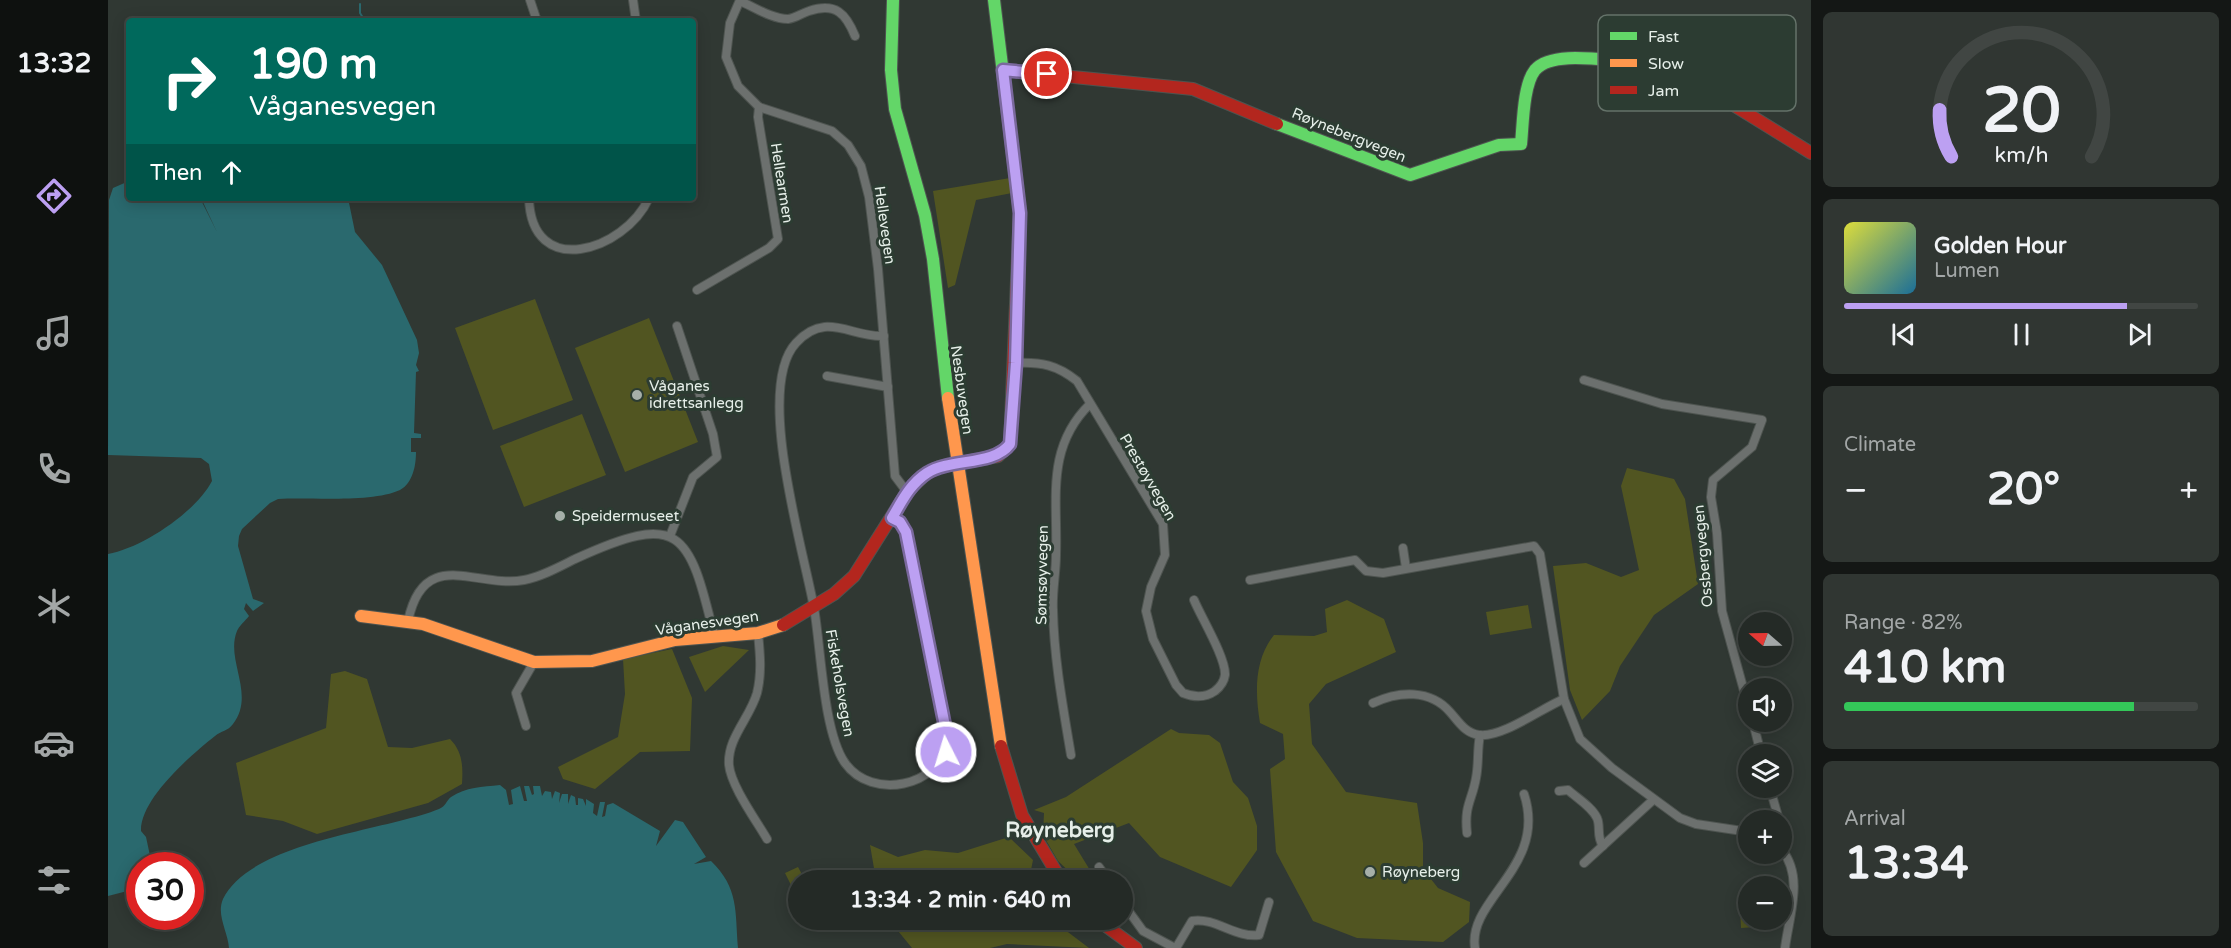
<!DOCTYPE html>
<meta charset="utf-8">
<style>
:root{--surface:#242a26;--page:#303632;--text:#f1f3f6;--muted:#a3a7a7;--line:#414643;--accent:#bca0f2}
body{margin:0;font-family:"Varela Round",sans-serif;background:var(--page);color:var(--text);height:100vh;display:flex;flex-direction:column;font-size:22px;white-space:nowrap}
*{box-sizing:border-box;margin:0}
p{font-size:20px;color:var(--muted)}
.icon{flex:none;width:33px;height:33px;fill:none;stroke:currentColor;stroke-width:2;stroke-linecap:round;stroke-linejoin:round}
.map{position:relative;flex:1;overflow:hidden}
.drawer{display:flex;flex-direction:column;gap:12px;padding:12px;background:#141715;width:420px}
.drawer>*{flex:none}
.guide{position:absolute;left:18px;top:18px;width:570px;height:183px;border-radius:6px;box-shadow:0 3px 15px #0003,0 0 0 2px var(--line);background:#00695c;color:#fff;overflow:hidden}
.needle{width:39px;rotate:290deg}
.tools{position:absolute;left:1630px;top:612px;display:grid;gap:12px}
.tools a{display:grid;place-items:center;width:54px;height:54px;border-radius:50%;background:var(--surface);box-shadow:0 3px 15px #0003,0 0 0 2px var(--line);font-size:30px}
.speed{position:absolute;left:18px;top:852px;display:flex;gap:12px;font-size:30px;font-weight:700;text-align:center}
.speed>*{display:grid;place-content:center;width:78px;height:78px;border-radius:50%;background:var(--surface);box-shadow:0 3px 15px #0003,0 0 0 2px var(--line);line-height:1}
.speed .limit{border:9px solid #d22;background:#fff;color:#111}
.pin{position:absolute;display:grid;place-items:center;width:51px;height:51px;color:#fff;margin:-26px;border:3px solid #fff;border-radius:50%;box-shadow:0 2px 6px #0007}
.me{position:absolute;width:66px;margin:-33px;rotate:355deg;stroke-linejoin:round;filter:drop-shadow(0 0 4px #0008)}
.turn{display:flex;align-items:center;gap:21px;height:126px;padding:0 24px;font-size:27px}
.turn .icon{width:78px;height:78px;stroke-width:2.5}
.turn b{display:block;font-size:42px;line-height:51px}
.then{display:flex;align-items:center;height:57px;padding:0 24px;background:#0003;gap:12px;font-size:22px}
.big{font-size:45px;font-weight:800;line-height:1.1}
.drawer .card{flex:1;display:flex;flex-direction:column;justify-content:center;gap:9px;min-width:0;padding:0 21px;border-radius:9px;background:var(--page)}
.drawer .dial{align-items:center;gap:0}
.dial svg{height:156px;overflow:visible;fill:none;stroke:var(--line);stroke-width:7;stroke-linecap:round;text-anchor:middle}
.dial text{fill:var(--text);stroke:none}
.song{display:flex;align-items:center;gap:18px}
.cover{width:72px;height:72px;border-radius:9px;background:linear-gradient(135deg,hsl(60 70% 55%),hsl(200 70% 35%))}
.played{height:6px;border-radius:3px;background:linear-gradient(90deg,var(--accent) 80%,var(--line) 80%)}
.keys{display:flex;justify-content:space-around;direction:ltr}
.heat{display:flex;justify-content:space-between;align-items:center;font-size:33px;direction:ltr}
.charge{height:9px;border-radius:4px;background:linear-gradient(90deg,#34c759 82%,var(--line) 0)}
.trip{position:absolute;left:680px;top:870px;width:345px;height:60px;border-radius:30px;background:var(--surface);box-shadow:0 3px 15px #0003,0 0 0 2px var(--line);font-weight:800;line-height:60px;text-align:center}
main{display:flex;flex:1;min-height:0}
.menu{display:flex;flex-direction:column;width:108px;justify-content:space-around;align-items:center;background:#0e110f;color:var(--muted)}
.menu .icon{width:42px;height:42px}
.menu .active{color:var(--accent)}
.menu b{font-size:27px;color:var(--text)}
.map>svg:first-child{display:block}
.green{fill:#515521}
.water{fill:#2a696e}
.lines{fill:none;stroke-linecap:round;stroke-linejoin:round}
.stream{stroke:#2a696e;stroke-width:2}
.street-casing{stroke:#4e5450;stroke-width:10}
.fast-casing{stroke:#4e5450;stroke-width:14}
.slow-casing{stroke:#4e5450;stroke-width:14}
.jam-casing{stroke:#4e5450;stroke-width:14}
.street{stroke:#6c706e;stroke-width:8}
.fast{stroke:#63d668;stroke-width:12}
.slow{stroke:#ff974d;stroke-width:12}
.jam{stroke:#b3261e;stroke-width:12}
.route-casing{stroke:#7a689d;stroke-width:15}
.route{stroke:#bca0f2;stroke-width:10}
.poi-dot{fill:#a6afa9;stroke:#2c3c32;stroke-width:2}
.labels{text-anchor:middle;stroke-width:6;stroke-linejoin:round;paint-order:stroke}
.street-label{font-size:15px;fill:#e6efe9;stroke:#2c3c32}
.poi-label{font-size:15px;fill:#e6efe9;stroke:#2c3c32;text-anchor:start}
.district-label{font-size:21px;font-weight:bold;fill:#e6efe9;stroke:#2c3c32}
.key{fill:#2c3c32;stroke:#647269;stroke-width:1.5}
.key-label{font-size:16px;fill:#e6efe9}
</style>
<main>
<nav class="menu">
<b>13:32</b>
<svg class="icon active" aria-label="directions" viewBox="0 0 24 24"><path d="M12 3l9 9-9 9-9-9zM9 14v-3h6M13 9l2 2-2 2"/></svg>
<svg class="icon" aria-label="music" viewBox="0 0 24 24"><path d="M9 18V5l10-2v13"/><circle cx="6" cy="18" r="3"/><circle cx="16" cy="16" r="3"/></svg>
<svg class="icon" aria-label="phone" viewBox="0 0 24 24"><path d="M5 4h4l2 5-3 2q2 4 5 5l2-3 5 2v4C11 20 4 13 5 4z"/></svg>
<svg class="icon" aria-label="climate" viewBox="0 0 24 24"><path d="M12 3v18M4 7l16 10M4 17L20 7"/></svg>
<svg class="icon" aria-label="car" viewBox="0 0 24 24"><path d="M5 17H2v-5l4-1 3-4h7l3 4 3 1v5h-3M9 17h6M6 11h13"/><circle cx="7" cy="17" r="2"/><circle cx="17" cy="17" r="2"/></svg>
<svg class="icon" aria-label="filters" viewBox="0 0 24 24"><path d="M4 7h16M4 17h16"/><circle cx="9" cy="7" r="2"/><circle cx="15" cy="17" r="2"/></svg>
</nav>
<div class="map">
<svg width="1703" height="948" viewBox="0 0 1703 948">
<rect width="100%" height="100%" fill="#303833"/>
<!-- green -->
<g class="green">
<polygon points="902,178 904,193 868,200 847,285 840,288 825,191"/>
<polygon points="427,299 465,400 385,430 347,328"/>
<polygon points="541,318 590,442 517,472 467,348"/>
<polygon points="474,414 498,475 416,507 392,446"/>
<polygon points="1519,468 1566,479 1577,499 1590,584 1546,615 1512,666 1502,691 1474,720 1462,690 1445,566 1478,563 1513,577 1531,570 1513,486"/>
<path d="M1239 600 1276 619 1288 652 1218 684 1201 704 1204 744 1238 792 1309 803 1315 843V869L1330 888 1362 902 1361 922 1335 942 1249 938 1205 921 1168 852 1162 769 1177 759 1175 734 1152 723C1147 693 1146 660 1166 635L1206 636 1219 632 1217 609Z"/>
<polygon points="1420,605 1424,628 1382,635 1378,612"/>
<polygon points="615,646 641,650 597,692 581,657"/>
<polygon points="564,649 584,698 582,751 532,752 487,789 455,779 450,767 510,737 517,694 515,659"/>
<path d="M237 671 259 679 280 747 304 748 342 739C355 752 355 767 354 784L320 803 209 834 175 821 138 815 128 763 218 728 223 674Z"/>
<polygon points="1063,729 1071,733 1101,735 1112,743 1125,782 1140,798 1149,826 1149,850 1123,887 1052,857 1021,823 966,844 988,880 970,880 950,861 935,835 936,813 926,810 958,797"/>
<polygon points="901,837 925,860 921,880 768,880 762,845 790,857 817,850 850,853"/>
<polygon points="690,867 697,880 690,880 690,892 687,893 677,873"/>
<polygon points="1641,908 1641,920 1662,920 1663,926 1633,928 1632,909"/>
<polygon points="781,920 944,920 981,948 899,944 882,948 804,948"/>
</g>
<!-- water -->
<g class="water">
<path d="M21 181V198H92L109 232 93 198H240L247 232 274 265 309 340 311 353 308 365 311 371 308 372 306 433 313 434V438H303V452H308C308 465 305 483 292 490 264 503 203 497 170 499L162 503 134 529 131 536 130 546 145 599 156 603 145 611 138 603 136 609 141 616C137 621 131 626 129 631 117 660 148 694 125 724 120 731 113 731 107 736 83 755 32 799 33 831L38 837 44 865 32 866 31 888 0 896V554C34 548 88 512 104 481L101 464 93 458 0 455 1 200 5 188Z"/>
<path d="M392 785 398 790 401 805 405 804 403 790 412 786 416 801H419L416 786H421L424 795 426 794 425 786H432L434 796 437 791 443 792 444 799 447 791 452 793 451 803 454 794H460V804L463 795 467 797 468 805H470V798L475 799 478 806V799L486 804 485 813 489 816 492 802H497L494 817 497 816 499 805 505 803 552 831 548 846 567 820 575 822 598 857 586 864 603 861C631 888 627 911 630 948H121C120 932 108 915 115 899 143 841 277 831 331 809 338 806 338 801 343 797 358 787 374 787 392 785Z"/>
</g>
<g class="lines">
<!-- stream -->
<polyline class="stream" points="252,4 252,13 257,21"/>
<!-- street casing -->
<g class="street-casing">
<g id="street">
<polyline points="422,0 429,21"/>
<polyline points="525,0 528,21"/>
<polyline points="632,0 622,23 618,57 630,86 651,107 724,131 740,145 753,166 761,197 770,269 787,476 799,492"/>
<path d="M632 1C646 7 664 19 680 19 688 18 694 13 701 11 728 2 738 14 747 36"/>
<path d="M421 198C423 280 516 252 541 198"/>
<polyline points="589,290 661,248 670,239 650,117 651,107"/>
<path d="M776 336C743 338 718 310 688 343 646 388 696 551 706 608 713 647 715 732 737 763 764 801 832 787 840 741L798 532 792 522 785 518"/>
<path d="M908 363C934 362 949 365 969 381L1055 524 1057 555 1043 587 1038 611 1045 639 1068 685 1075 693C1085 697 1097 698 1107 691 1112 687 1116 682 1117 675 1118 658 1093 617 1086 600"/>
<polyline points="719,376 780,387"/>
<polyline points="1476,380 1554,404 1654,420 1644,447 1605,480 1603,497 1609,533 1614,611 1641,709"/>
<polyline points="562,536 585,477 609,457 605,434 569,326"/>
<polyline points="1295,548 1298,568"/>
<polyline points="1142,580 1247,560 1258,571 1275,573 1426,546 1432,554 1456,699 1472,739 1504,768 1572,818 1588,824 1641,832"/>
<path d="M300 621C316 545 369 589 416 580 433 577 451 567 467 559 572 511 581 530 606 635"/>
<path d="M650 633C652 653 654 673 649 693 642 718 619 738 621 765 623 786 648 820 659 839"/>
<path d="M1265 703C1291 691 1322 689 1342 712 1351 722 1357 733 1371 735 1394 738 1434 708 1456 699"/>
<polyline points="1645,722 1653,754"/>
<polyline points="418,726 408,693 426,662"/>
<path d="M963 755C955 707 946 659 945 610 944 591 948 573 948 555 950 500 937 448 982 404"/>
<polyline points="1662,788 1671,820"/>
<path d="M1451 791 1460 790C1469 798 1484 807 1489 818 1493 827 1488 836 1495 846"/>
<path d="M1359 833C1356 805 1364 801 1368 778 1371 763 1369 750 1372 735"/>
<path d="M1674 850C1696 877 1681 916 1677 948"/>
<polyline points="1476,863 1545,800"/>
<polyline points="991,867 1000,880"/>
<polyline points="1014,902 1035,931 1067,948"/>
<path d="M1068 948 1084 921C1107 917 1127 938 1151 935L1161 902"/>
<path d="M1367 948C1359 899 1440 867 1416 794"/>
</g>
</g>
<!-- fast casing -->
<g class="fast-casing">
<g id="fast">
<polyline points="785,0 783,70 787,109 817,215 825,259 840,398"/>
<polyline points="886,0 912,213 911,233"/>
<path d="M1169 124 1302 175 1391 145 1413 144C1415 125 1415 85 1427 70 1445 49 1503 62 1528 62"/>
</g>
</g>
<!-- slow casing -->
<g class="slow-casing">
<g id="slow">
<polyline points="840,398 893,746"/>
<polyline points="253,616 315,624 426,662 484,661 567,640 650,633 675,625"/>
</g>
</g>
<!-- jam casing -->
<g class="jam-casing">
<g id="jam">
<polyline points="1528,62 1549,62 1564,67 1703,153"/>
<polyline points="895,70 1085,89 1169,124"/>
<polyline points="675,625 726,594 746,576 799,492 819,473 831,467 890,456 902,444 911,233"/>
<polyline points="893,746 914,815 953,880"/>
<polyline points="990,920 1028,948"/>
</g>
</g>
<!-- street -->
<use href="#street" class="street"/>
<!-- fast -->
<use href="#fast" class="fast"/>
<!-- slow -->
<use href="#slow" class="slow"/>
<!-- jam -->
<use href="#jam" class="jam"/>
</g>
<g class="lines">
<!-- route casing -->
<g class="route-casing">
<path id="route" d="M838 752 840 741 798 532 792 522 784 518C794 501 802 484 819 473 843 458 886 466 902 444L908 363 912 213 895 70 939 74"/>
</g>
<!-- route -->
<use href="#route" class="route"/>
</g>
<!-- markers -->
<g class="poi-dot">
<circle cx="529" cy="395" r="6"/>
<circle cx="452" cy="516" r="6"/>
<circle cx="1262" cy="872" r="6"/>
</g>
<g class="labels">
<!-- street labels -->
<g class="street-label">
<text transform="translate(1241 135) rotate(22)" y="5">Røynebergvegen</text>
<text transform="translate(674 183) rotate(81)" y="5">Hellearmen</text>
<text transform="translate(777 225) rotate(82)" y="5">Hellevegen</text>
<text transform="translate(854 390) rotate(82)" y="5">Nesbuvegen</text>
<text transform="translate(1040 477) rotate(60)" y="5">Prestøyvegen</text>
<text transform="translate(1595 556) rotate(-95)" y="5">Ossbergvegen</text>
<text transform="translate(934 575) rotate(-89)" y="5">Sømsøyvegen</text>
<text transform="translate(599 623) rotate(-8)" y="5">Våganesvegen</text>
<text transform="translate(732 683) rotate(80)" y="5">Fiskeholsvegen</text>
</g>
<!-- poi labels -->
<g class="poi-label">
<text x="541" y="391">Våganes<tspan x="541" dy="17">idrettsanlegg</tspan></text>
<text x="464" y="521">Speidermuseet</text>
<text x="1274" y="877">Røyneberg</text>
</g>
<!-- district labels -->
<g class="district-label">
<text x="952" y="837">Røyneberg</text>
</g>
</g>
<!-- legend -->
<rect x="1490" y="15" width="198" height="96" rx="9" class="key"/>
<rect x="1502" y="32" width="27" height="8" fill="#63d668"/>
<rect x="1502" y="59" width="27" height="8" fill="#ff974d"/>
<rect x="1502" y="86" width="27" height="8" fill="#b3261e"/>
<g class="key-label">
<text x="1540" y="42">Fast</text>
<text x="1540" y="69">Slow</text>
<text x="1540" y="96">Jam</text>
</g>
</svg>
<div class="tools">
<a><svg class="needle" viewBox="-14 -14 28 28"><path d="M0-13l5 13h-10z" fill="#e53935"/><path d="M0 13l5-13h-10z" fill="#a3a7a7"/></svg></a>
<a><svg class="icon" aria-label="sound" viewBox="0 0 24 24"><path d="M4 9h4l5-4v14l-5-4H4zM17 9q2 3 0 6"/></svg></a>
<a><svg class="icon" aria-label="layers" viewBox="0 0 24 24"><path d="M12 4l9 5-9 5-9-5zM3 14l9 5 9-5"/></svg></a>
<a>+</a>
<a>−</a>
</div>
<div class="speed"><div class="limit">30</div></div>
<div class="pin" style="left:939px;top:74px;background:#d93025"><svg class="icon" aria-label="arrive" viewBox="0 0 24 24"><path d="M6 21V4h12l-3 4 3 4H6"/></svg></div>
<svg class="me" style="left:838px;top:752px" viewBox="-20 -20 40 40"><circle r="17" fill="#bca0f2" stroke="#fff" stroke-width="3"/><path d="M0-11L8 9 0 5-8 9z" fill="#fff"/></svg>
<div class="trip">13:34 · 2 min · 640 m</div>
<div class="guide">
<div class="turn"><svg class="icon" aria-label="right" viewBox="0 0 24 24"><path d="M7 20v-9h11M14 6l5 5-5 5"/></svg><div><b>190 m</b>Våganesvegen</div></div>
<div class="then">Then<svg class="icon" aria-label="ahead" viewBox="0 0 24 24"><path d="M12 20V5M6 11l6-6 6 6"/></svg></div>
</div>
</div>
<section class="drawer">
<div class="card dial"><svg viewBox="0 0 100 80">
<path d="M14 69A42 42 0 1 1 86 69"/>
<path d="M14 69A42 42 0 0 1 8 45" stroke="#bca0f2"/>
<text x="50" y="56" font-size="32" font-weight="700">20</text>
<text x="50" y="72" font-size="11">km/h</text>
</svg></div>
<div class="card">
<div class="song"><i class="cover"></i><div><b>Golden Hour</b><p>Lumen</p></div></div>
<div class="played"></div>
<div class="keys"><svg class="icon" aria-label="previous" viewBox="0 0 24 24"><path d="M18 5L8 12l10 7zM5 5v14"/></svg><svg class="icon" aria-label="pause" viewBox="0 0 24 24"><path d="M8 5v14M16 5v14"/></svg><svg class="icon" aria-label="next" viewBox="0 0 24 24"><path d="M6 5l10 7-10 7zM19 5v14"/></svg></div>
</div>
<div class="card"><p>Climate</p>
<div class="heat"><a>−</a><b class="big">20°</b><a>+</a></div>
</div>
<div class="card"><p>Range · 82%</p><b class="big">410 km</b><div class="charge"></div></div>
<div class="card"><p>Arrival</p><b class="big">13:34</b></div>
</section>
</main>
